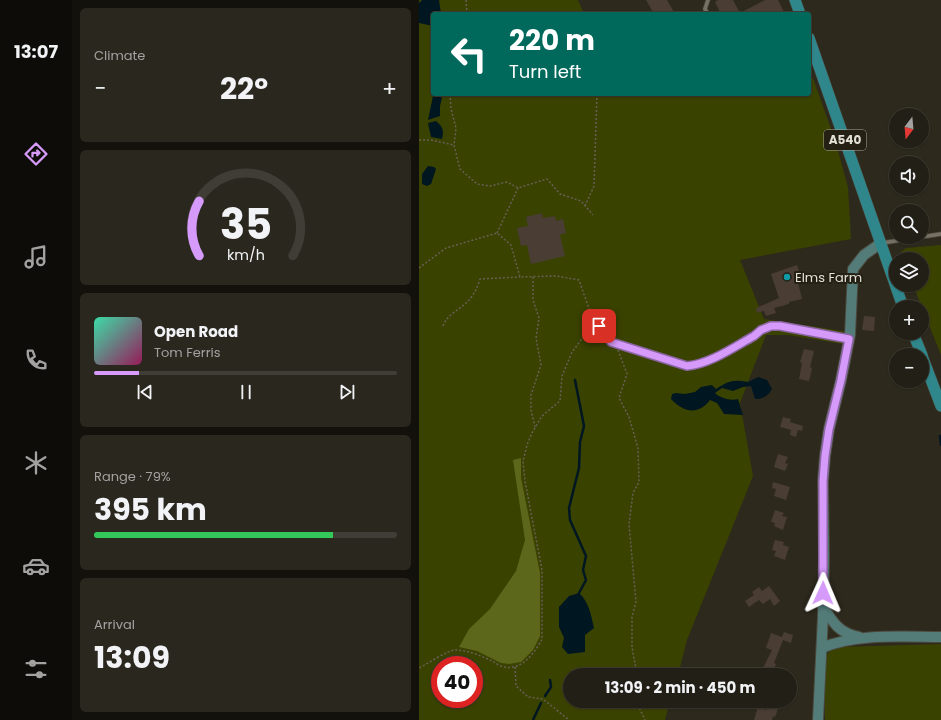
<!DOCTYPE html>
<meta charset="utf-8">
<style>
:root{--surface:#221f16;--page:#2a271f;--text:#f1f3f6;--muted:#a2a2a1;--line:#3f3d35;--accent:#d69bfa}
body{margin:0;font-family:Poppins,sans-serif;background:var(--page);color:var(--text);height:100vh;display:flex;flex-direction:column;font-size:15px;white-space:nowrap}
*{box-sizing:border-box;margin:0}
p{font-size:13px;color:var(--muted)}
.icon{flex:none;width:22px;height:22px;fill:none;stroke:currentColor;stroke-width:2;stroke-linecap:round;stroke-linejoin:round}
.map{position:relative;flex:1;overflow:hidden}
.drawer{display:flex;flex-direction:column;gap:8px;padding:8px;background:#13110c;width:347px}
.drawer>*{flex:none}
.banner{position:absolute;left:12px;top:12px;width:380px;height:84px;border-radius:4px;box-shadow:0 1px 3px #0004,0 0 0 1px var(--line);background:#00695c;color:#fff;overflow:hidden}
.needle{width:26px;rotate:196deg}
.tools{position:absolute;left:470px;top:108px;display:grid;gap:8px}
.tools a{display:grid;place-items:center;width:40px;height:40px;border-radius:50%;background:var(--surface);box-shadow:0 1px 3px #0004,0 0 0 1px var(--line);font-size:20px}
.speed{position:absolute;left:12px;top:656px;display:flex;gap:8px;font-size:20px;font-weight:700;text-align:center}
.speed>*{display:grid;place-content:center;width:52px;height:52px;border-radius:50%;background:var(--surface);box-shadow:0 1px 3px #0004,0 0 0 1px var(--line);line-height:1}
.speed .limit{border:6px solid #d22;background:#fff;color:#111}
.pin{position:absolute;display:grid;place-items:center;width:34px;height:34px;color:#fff;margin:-17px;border-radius:8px;box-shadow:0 2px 6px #0006}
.me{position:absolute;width:44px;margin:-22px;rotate:1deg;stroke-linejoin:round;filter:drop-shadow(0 0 3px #0008)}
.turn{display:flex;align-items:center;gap:14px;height:84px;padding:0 12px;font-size:18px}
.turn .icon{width:52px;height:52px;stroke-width:2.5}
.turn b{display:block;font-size:28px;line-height:34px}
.big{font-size:30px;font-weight:700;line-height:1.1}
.drawer .tile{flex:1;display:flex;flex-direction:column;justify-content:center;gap:6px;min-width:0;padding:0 14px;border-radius:6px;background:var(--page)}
.drawer .dial{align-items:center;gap:0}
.dial svg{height:104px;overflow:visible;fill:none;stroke:var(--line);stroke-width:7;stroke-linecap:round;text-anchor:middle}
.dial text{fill:var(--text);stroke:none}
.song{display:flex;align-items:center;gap:12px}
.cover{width:48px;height:48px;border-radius:6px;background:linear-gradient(135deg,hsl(160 70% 55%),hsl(330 70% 35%))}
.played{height:4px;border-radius:2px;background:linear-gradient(90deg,var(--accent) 15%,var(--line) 15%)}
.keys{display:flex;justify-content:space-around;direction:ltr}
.heat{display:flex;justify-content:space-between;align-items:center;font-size:22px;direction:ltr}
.charge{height:6px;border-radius:3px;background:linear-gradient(90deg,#34c759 79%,var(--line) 0)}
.trip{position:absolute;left:144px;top:668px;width:234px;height:40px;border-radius:20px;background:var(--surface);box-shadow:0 1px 3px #0004,0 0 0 1px var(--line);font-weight:700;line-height:40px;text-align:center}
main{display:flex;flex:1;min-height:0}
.tab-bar{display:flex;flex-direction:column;width:72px;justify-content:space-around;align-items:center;background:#0e0c09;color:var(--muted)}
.tab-bar .icon{width:28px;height:28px}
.tab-bar .on{color:var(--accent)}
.tab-bar b{font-size:18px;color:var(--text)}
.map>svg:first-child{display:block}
.green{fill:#3a4200;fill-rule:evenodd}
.forest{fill:#5c671b}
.water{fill:#001621}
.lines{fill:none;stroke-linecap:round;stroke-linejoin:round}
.stream{stroke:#001621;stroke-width:2.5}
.building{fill:#493d34}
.lane-casing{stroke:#4b483d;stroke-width:5}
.secondary-casing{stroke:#4b483d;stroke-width:12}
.primary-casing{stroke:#4b483d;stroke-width:12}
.path{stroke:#656156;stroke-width:1.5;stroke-dasharray:2 2;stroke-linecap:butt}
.lane{stroke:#767163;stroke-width:3.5}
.secondary{stroke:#537c78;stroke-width:10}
.primary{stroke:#2f878c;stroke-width:11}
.route-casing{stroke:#8b65a2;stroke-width:10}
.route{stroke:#d69bfa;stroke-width:7}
.culture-dot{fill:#0f9aa8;stroke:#242014;stroke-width:1.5}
.labels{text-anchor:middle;stroke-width:4;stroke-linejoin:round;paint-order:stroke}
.shield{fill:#242014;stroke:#aaa69d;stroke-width:1}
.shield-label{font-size:12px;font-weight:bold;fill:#e3e0d8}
.poi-label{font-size:13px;fill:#e3e0d8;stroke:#242014;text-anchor:start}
</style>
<main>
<nav class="tab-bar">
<b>13:07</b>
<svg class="icon on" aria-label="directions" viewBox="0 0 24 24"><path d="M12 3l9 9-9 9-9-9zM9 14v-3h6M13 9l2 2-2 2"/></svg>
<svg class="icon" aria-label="music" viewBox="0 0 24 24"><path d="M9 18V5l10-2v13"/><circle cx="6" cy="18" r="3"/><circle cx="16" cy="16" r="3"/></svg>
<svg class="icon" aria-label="phone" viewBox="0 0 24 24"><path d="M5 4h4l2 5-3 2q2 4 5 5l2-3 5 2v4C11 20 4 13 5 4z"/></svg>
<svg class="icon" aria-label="climate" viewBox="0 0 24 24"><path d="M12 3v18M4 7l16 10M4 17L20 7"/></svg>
<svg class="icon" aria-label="car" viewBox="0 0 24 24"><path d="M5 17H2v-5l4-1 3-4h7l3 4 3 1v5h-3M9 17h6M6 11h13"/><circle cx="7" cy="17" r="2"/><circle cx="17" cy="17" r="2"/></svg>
<svg class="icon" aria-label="filters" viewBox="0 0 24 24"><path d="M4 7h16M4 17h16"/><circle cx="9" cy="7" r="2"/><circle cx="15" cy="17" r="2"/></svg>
</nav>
<section class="drawer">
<div class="tile"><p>Climate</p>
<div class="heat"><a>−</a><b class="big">22°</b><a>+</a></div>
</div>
<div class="tile dial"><svg viewBox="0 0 100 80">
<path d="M14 69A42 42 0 1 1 86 69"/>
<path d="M14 69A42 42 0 0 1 14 27" stroke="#d69bfa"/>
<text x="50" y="56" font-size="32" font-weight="700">35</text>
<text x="50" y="72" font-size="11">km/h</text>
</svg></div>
<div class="tile">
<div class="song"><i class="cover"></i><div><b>Open Road</b><p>Tom Ferris</p></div></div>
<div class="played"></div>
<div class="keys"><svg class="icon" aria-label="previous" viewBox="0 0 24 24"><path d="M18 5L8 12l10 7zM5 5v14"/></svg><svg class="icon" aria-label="pause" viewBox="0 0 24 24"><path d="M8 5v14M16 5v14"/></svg><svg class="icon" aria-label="next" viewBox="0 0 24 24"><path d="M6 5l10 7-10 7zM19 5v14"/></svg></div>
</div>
<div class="tile"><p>Range · 79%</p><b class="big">395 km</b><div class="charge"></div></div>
<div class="tile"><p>Arrival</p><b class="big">13:09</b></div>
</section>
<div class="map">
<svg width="522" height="720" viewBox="0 0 522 720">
<rect width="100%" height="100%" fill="#2e291d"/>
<!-- green -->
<g class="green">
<path d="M0 0H159L165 14H14V94H221L225 97 230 94H390V77L394 78 416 140 429 187 432 239 321 260 345 319 431 332 429 345 369 335H347L321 403 334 476 268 640 259 675H151V701H251L246 720H0ZM21 665H55V699H21Z"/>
<polygon points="522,245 522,355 494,285 503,285 503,259 484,259 482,252 487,248"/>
<path d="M522 644V720H406V661C408 652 411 650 420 647Z"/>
</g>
<!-- forest -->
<polygon class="forest" points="102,458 102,478 121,573 121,636 114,650 102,662 90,664 82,663 58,651 40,647 50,629 71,609 97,571 106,540 94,460"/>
<!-- water -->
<g class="water">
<polygon points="3,0 20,0 22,14 14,14 14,26 0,23 0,3"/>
<polygon points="17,94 19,94 23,98 21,106 21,116 9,120 14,96"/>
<path d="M17 121C24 127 25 130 23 139L12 137 9 123Z"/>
<polygon points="9,166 15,167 17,169 12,184 8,186 3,184 3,174"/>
<path d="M339 377 348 380 353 389C349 396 344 399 336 399L332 386 324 387 314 391 303 388 296 393C301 398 311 401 319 399L324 415 305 414 298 403 291 400C279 416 264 412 252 399L253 394 257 393 266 394 276 392 282 387 293 385 297 389C309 381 314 379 329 382Z"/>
<path d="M160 593C170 602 172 615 175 628L166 635V652L149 654 143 647 145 638 140 627V607L150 596Z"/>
</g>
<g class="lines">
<!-- stream -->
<g class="stream">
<polyline points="156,380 165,426 161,442 160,468 150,508 151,520 167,556 164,570 167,580 160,593"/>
<polyline points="521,436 522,445"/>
<polyline points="126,696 132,687 131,680"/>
<polyline points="114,720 122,703"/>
</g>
</g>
<!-- building -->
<g class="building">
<polygon points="227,0 248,0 256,14 235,14"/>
<polygon points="299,0 314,0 321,13 346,0 359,0 366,14 302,14 296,2"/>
<polygon points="123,213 124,218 136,216 137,221 144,219 147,233 141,235 146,256 112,264 108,245 102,246 98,228 109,226 107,217"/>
<polygon points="378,265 383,281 379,282 383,299 370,302 370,304 355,308 357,313 347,316 345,311 338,313 337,308 360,298 352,274"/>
<polygon points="445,316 456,317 455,331 443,330"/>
<polygon points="385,349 395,351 391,367 393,368 390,381 380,379 383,363 381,362"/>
<polygon points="364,417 372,419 371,422 384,426 383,431 379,430 377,437 371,435 372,430 361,427"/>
<polygon points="359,454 369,457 366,463 369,464 366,471 355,467"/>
<polygon points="354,482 371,487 367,500 355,496 357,489 353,488"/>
<polygon points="356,510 365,513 363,516 368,517 364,530 355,526 356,523 352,522"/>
<polygon points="356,540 365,542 364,545 370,547 366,560 355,556 357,551 353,550"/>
<polygon points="350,586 361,601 355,606 351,599 344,604 340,600 330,607 326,601 335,595 333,592 340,587 343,591"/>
<polygon points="365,632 374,635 372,643 364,640 355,663 357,664 354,672 344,668 353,650 347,648 352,633 363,637"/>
<polygon points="349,706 359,709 356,717 354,716 353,720 335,720 339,707 347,710"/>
</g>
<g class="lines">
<!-- lane casing -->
<g class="lane-casing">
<g id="lane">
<polyline points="289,0 286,9 289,14"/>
<polyline points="463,243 522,234"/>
<polyline points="180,326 192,342 268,366 288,362 335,336 342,330 352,326 361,326 429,339"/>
</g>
</g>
<!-- secondary casing -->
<g class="secondary-casing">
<g id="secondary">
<path d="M404 606C414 623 420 633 440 637"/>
<path d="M403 648C436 633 486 637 522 637"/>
<polyline points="399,720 404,616 405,557 404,481 406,456 410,429 422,380 431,335 434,269 445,255 462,243"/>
</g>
</g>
<!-- primary casing -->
<g class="primary-casing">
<g id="primary">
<polyline points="376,0 381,14"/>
<polyline points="390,38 484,307"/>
<polyline points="494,333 503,355"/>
<polyline points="503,356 522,406"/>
</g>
</g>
<!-- path -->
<g class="path">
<polyline points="47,0 48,14"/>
<polyline points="31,94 32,109 37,128 35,145 41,169 58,184 71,186 88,182 99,188 128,179 141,194 162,201 174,215"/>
<polyline points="0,140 12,140 35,145"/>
<polyline points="166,206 175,186 178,94"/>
<polyline points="78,233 99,188"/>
<path d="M0 268 27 248 78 233 92 245 101 277 137 276 160 280 175 323 153 352 143 376 141 401 123 416 113 433 108 445 104 461 106 481 123 570V639C117 651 103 671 86 667 82 667 78 664 75 662 63 656 49 650 36 650 29 650 8 664 0 668"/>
<polyline points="114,277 114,300 120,318 117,338 122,365 112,395 112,410 116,427"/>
<path d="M24 326C28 315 38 311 46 304 54 297 58 289 61 279L101 277"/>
<polyline points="199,350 208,374 200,398 210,417 219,448 220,482 214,493 210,524 217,602 213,617 213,647 218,675"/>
<polyline points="96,667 97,686 109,697 124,699 150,720"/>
<polyline points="217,701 226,720"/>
</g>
<!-- lane -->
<use href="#lane" class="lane"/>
<!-- secondary -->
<use href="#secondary" class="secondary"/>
<!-- primary -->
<use href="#primary" class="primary"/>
</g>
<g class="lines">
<!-- route casing -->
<g class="route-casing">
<path id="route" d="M180 326 192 342 268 366C291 364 315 347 335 336L342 330 352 326H361L430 339 422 380 410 429 406 456 404 481V593"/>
</g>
<!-- route -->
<use href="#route" class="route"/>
</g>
<!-- markers -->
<circle class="culture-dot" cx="368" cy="277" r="4"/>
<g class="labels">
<!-- shield labels -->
<rect class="shield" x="405" y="130" width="42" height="20" rx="3"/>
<g class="shield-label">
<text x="426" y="144">A540</text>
</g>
<!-- poi labels -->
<g class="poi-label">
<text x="376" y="282">Elms Farm</text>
</g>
</g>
</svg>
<div class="tools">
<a><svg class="needle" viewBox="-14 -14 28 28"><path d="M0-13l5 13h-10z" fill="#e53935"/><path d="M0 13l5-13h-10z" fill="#a2a2a1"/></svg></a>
<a><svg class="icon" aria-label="sound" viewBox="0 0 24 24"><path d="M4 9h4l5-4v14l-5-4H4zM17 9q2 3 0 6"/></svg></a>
<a><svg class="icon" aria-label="search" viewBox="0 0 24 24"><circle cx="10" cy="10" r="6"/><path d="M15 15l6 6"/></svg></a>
<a><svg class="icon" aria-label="layers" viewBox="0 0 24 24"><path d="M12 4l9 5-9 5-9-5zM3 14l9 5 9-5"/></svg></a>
<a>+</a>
<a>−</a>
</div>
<div class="speed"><div class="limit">40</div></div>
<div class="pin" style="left:180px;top:326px;background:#d93025"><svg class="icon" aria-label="arrive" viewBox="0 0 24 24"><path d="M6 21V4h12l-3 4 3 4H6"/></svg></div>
<svg class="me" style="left:404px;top:593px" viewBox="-20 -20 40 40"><path d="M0-17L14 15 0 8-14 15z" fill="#d69bfa" stroke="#fff" stroke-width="4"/></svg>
<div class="trip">13:09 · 2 min · 450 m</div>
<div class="banner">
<div class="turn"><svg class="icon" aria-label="left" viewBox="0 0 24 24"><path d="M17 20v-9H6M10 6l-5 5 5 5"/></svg><div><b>220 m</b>Turn left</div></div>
</div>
</div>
</main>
